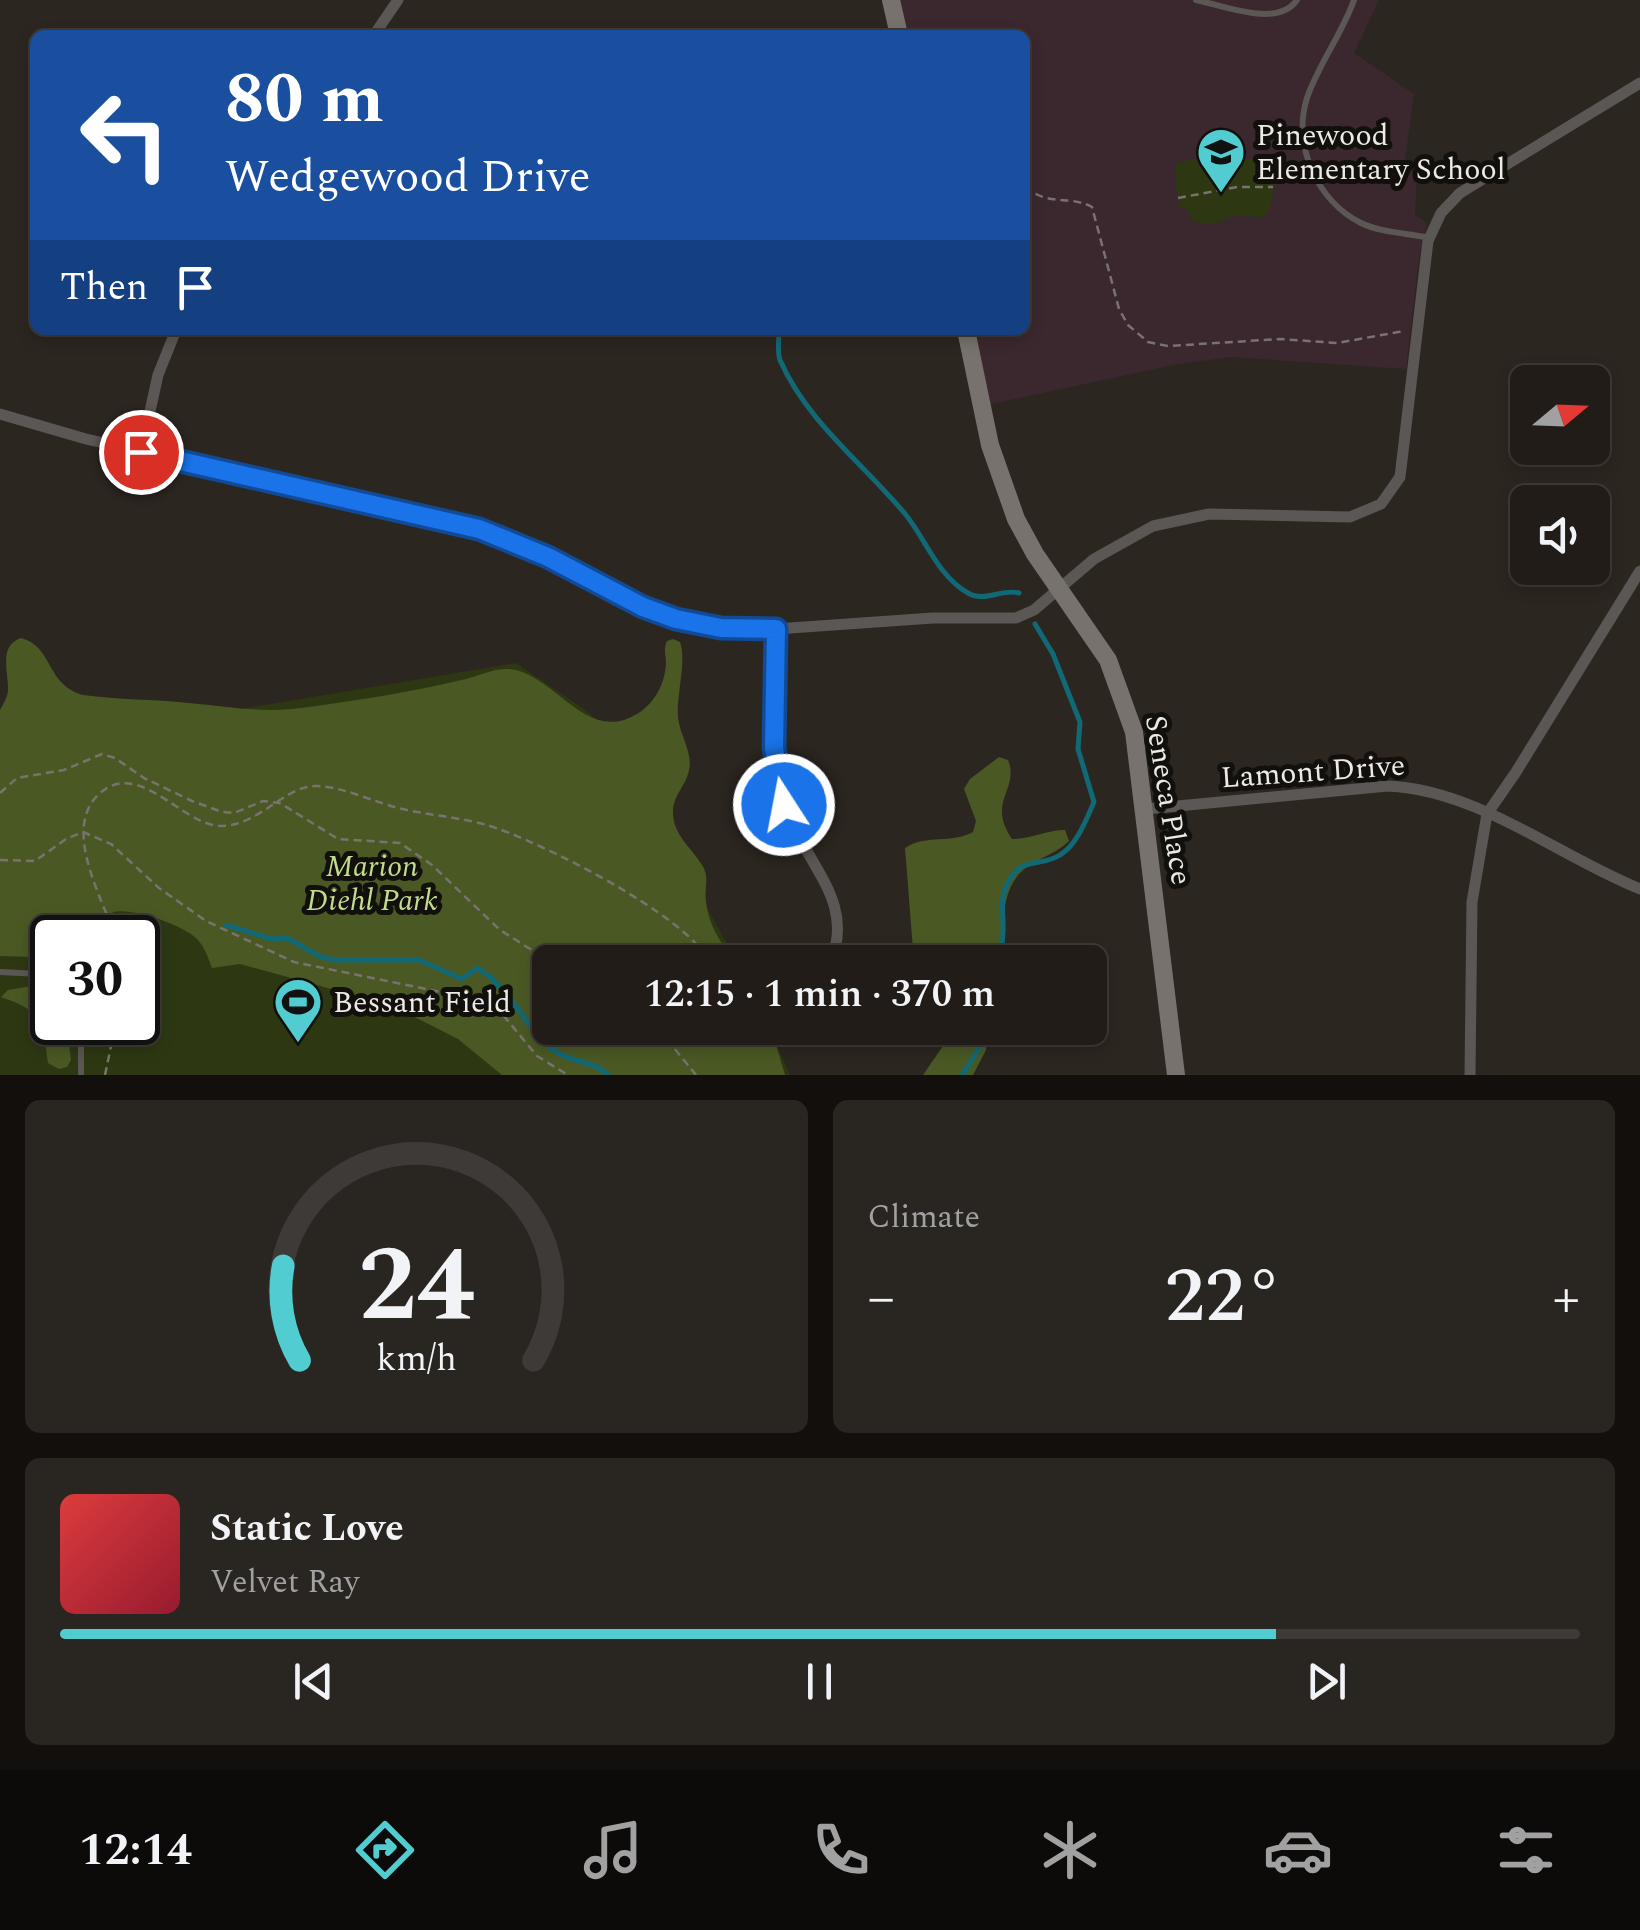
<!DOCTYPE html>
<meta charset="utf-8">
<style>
:root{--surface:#211c18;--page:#292521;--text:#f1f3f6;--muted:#a2a1a2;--line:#3e3a37;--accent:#51ccd1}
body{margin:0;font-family:Spectral,serif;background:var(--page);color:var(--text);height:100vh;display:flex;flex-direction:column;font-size:38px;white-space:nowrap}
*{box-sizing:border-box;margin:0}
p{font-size:32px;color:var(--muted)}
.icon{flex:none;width:55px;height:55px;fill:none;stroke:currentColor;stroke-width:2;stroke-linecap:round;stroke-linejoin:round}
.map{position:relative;height:1075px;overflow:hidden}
.drawer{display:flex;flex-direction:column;gap:25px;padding:25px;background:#120f0d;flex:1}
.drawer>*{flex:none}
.guide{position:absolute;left:30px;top:30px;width:1000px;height:305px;border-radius:15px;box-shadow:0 5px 15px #0003,0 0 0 2px var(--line);background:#1a4fa0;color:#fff;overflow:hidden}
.needle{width:65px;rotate:71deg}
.tools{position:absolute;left:1510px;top:365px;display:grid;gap:20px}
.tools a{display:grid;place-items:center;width:100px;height:100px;border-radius:15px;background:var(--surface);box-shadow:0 5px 15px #0003,0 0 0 2px var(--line);font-size:50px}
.speed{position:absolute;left:30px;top:915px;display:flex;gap:20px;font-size:50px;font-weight:700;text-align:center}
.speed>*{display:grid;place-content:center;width:130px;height:130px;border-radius:50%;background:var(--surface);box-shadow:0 5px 15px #0003,0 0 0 2px var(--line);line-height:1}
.speed .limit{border:5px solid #111;border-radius:15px;background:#fff;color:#111}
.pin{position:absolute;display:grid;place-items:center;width:85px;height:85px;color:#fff;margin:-42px;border:5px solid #fff;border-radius:50%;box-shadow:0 2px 10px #0007}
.me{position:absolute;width:110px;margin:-55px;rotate:349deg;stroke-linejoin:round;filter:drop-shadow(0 0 8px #0008)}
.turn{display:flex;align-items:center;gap:35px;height:210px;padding:0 30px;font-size:45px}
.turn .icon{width:130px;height:130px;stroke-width:2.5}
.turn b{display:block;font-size:70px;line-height:85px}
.then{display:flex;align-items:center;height:95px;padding:0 30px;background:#0003;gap:20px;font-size:38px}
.big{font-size:75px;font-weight:600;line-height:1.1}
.drawer .tile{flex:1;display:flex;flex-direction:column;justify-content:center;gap:15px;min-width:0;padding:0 35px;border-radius:15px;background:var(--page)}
.drawer .dial{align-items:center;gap:0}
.dial svg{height:260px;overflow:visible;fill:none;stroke:var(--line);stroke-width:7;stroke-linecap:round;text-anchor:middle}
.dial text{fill:var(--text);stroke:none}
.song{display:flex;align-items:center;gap:30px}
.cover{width:120px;height:120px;border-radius:15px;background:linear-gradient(135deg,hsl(0 70% 55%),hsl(350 70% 35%))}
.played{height:10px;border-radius:5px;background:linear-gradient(90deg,var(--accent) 80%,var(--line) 80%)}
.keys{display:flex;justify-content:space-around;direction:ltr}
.heat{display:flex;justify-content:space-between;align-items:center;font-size:55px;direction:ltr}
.drawer .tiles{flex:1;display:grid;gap:25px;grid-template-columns:1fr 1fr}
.tile:last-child{grid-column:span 2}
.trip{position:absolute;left:532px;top:945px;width:575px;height:100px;border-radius:15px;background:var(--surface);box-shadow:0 5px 15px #0003,0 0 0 2px var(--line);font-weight:600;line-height:100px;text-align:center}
.tabs{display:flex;height:160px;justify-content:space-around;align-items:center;background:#0d0b0a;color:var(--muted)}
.tabs .icon{width:70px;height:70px}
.tabs .on{color:var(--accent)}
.tabs b{font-size:45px;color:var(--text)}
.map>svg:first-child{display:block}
.education{fill:#3b282f}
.green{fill:#2d3813;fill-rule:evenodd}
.forest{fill:#4a5924}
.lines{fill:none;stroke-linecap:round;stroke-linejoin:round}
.stream{stroke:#116976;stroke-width:5}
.path{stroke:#78736e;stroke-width:2.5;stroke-dasharray:8 5;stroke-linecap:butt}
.lane{stroke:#5b5754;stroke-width:6}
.street{stroke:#5b5754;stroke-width:11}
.secondary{stroke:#77726d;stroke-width:18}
.route-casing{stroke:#114b97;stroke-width:25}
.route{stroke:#1a73e8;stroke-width:18}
.labels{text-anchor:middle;stroke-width:10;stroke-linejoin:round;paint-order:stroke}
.poi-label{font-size:30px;fill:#ede9e5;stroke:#12100d;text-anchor:start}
.street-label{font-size:30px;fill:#ede9e5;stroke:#12100d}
.park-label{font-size:30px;font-style:italic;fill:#c3dc8c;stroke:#12100d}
</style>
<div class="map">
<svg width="1640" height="1075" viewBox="0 0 1640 1075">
<rect width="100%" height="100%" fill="#2c2620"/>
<!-- education -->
<polygon class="education" points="900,0 1379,0 1354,53 1414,94 1404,166 1417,174 1415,215 1427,223 1419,258 1406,369 1231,357 1178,364 991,404 974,330 1025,330 1025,35 908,35"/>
<!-- green -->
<g class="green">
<path d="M1259 157H1268L1276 163C1274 180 1276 205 1263 217L1232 215C1221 225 1205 227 1191 220L1188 210 1180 207 1175 183 1176 163 1199 158 1202 169Z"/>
<path d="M516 663 584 709 611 733 737 962H550V1028H769L790 1075H0V749ZM52 938H138V1022H52Z"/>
</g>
<!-- forest -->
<g class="forest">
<path d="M21 638C54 647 45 684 83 695 118 700 154 699 189 703 233 707 264 714 309 707 361 700 416 691 466 679 481 675 494 668 510 669 552 674 580 733 624 720 649 712 665 689 666 663 666 654 663 650 667 641L673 639 680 642C687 661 676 695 678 718 680 735 693 753 689 770 686 786 673 795 673 812 673 835 691 847 702 865 710 877 704 888 706 902 709 927 721 943 736 962H550V1028H771L785 1075H502L458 1039 393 1006 240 964 212 968C208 958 205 947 197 939 184 925 131 907 113 912L109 918 108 937 52 938V962L34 957 0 956V710C4 703 9 695 8 686 7 667 0 645 21 638Z"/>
<path d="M999 757 1008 760C1020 790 986 801 1012 839 1031 839 1047 830 1065 830L1069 841C1055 855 1036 858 1022 871 998 894 1004 933 1004 962H914L905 848C926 834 952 844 973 832L976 821 964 789 970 779Z"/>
<path d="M31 986 52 998V1022L66 1023 71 1060 67 1067 59 1069 48 1063C43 1023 43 1011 1 997L8 990Z"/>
<polygon points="941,1028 987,1028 986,1050 973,1075 923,1075 943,1046"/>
</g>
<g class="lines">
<!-- stream -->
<g class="stream">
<path d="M779 330C779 340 777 352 780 360 807 422 864 464 906 515 926 540 938 576 968 593 985 603 1002 588 1019 593"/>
<path d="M226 925 272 939 287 938 321 957 335 960H419L462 979 477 968C509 986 524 1026 552 1049 570 1063 593 1060 608 1075"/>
<path d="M999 962C1001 952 1003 941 1003 931 1004 914 999 901 1007 884 1021 855 1040 868 1060 855 1077 845 1086 820 1094 802L1078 749 1080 722 1053 654 1035 624"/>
<polyline points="962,1075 978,1050 978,1028"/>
</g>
<!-- path -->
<g class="path">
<path d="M1025 186C1049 208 1068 194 1092 207L1119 309 1128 325 1148 342 1168 346 1280 339 1337 343 1404 331"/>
<polyline points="1178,198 1237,187 1273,187"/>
<polyline points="0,793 17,778 64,770 102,754 115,758 144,778 192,801 222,812 234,813 263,801 280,803 338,839 400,843 432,865 500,930 551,962"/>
<polyline points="0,860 35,861 66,839 83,832 111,844 159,888 206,921 294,962 475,999 503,1015 537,1056 568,1075"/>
<path d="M116 938C103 900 62 830 98 795 138 756 182 826 221 826 259 826 285 785 317 786 343 787 372 801 398 808 427 815 458 817 487 825 537 840 689 916 709 962"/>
<polyline points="642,1028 674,1048 696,1075"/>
<polyline points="742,1028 764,1035 777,1029"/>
<polyline points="105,1075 116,1022"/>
</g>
<!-- lane -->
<g class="lane">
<path d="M1196 0C1225 6 1278 28 1297 0"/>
<path d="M1354 0C1342 34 1318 65 1307 98 1292 145 1317 201 1361 223 1382 233 1407 233 1429 238"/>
<polyline points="0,972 40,974 52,978"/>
<polyline points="81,1075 81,1022"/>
</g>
<!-- street -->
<g class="street">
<polyline points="374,35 398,0"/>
<polyline points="0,414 86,439 479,529 548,557 643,607 676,619 721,628 776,629 933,618 1016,618 1034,610 1094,559 1153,526 1209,514 1350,517 1381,504 1400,477 1428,241 1441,213 1460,193 1640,83"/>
<polyline points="141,452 158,375 176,330"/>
<path d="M776 629C775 692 765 762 791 821 812 869 855 907 830 962"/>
<path d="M1146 809 1388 786C1478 790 1558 856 1640 889"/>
<polyline points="789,1028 798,1033 818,1028"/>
<polyline points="1470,1075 1472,902 1487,814 1516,772 1640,571"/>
</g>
<!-- secondary -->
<g class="secondary">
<polyline points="891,0 899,35"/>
<polyline points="966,330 990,445 1016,519 1035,554 1108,660 1134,732 1176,1075"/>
</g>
</g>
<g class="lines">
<!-- route casing -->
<g class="route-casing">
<polyline id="route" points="141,452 479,529 548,557 643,607 676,619 721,628 776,629 774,748 784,805"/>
</g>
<!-- route -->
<use href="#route" class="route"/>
</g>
<!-- icons -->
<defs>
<g id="school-pin" transform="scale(2.5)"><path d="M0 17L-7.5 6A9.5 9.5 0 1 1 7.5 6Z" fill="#51ccd1" stroke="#12100d"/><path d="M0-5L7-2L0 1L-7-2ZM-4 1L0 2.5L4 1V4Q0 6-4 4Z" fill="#111"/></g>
<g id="stadium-pin" transform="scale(2.5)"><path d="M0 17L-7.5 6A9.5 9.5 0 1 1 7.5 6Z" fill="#51ccd1" stroke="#12100d"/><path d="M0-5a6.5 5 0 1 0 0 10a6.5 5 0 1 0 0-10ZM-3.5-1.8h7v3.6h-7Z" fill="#111"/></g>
</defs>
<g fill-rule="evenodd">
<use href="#school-pin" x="1221" y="152"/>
<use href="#stadium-pin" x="298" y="1002"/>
</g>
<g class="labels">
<!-- poi labels -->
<g class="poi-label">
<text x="1256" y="145">Pinewood<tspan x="1256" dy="34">Elementary School</tspan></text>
<text x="333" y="1012">Bessant Field</text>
</g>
<!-- street labels -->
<g class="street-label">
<text transform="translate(1313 771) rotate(-4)" y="10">Lamont Drive</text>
<text transform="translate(1169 800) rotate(81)" y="10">Seneca Place</text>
</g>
<!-- park labels -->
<g class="park-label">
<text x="372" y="876">Marion<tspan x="372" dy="34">Diehl Park</tspan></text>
</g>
</g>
</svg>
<div class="tools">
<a><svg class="needle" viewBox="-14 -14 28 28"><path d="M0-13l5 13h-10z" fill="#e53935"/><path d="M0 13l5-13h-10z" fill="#a2a1a2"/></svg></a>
<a><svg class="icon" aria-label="sound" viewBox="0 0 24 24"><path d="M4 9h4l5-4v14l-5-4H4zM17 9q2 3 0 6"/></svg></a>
</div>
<div class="speed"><div class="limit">30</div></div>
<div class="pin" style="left:141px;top:452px;background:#d93025"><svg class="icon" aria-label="arrive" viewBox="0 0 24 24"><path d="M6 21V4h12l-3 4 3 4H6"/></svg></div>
<svg class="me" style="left:784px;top:805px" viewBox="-20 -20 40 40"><circle r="17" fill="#1a73e8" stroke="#fff" stroke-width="3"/><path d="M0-11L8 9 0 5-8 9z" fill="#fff"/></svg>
<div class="trip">12:15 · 1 min · 370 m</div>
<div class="guide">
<div class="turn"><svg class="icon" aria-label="left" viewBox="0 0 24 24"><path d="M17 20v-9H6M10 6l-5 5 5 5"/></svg><div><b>80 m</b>Wedgewood Drive</div></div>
<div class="then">Then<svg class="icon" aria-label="arrive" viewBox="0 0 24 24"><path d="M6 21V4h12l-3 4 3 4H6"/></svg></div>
</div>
</div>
<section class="drawer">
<div class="tiles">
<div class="tile dial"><svg viewBox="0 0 100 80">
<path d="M14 69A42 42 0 1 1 86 69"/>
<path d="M14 69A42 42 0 0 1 9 40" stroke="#51ccd1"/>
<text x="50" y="56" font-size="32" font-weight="700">24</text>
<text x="50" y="72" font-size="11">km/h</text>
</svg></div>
<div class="tile"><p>Climate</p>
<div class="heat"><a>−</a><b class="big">22°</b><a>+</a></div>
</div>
<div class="tile">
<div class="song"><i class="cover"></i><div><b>Static Love</b><p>Velvet Ray</p></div></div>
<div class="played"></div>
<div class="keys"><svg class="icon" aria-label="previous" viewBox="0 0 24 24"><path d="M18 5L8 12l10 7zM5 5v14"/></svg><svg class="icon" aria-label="pause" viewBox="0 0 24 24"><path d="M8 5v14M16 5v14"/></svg><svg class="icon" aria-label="next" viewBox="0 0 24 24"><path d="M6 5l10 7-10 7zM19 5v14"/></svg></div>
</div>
</div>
</section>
<nav class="tabs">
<b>12:14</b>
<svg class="icon on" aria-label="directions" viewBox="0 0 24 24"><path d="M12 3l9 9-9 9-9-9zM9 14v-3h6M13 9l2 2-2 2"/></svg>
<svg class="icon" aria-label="music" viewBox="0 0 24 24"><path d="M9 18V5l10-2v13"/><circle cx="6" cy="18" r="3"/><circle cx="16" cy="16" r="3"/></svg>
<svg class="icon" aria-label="phone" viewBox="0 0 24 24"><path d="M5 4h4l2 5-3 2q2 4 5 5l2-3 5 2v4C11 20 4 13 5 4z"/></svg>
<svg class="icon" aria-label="climate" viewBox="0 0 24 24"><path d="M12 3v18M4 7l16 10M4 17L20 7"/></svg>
<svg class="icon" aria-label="car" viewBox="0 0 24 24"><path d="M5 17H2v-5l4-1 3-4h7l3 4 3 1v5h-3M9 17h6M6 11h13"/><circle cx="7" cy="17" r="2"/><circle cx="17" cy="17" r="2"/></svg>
<svg class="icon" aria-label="filters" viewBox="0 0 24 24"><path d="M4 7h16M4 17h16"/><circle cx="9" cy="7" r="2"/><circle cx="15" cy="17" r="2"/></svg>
</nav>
